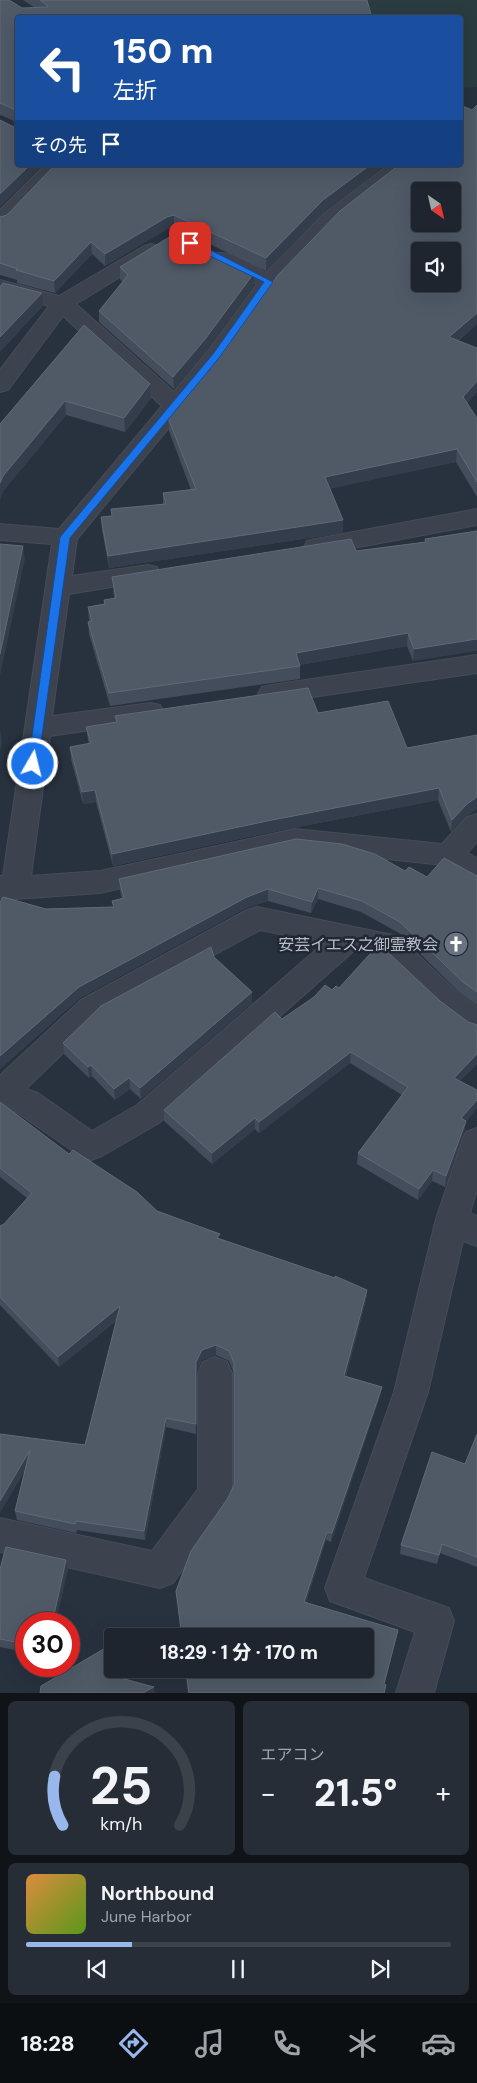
<!DOCTYPE html>
<html lang="ja">
<meta charset="utf-8">
<style>
:root{--surface:#1e252e;--page:#262d36;--text:#f1f3f6;--muted:#a1a5aa;--line:#3c424a;--accent:#98b7ed}
body{margin:0;font-family:"DM Sans","Noto Sans JP",sans-serif;background:var(--page);color:var(--text);height:100vh;display:flex;flex-direction:column;font-size:19px;white-space:nowrap}
*{box-sizing:border-box;margin:0}
p{font-size:16px;color:var(--muted)}
.icon{flex:none;width:28px;height:28px;fill:none;stroke:currentColor;stroke-width:2;stroke-linecap:round;stroke-linejoin:round}
.map{position:relative;height:1693px;overflow:hidden}
.sheet{display:flex;flex-direction:column;gap:8px;padding:8px;background:#101419;flex:1}
.sheet>*{flex:none}
.banner{position:absolute;left:15px;top:15px;width:448px;height:152px;border-radius:5px;box-shadow:0 5px 20px #0002,0 0 0 1px var(--line);background:#1a4fa0;color:#fff;overflow:hidden}
.needle{width:32px;rotate:146deg}
.fabs{position:absolute;left:411px;top:182px;display:grid;gap:10px}
.fabs a{display:grid;place-items:center;width:50px;height:50px;border-radius:5px;background:var(--surface);box-shadow:0 5px 20px #0002,0 0 0 1px var(--line);font-size:25px}
.speed{position:absolute;left:15px;top:1612px;display:flex;gap:10px;font-size:25px;font-weight:700;text-align:center}
.speed>*{display:grid;place-content:center;width:65px;height:65px;border-radius:50%;background:var(--surface);box-shadow:0 5px 20px #0002,0 0 0 1px var(--line);line-height:1}
.speed .limit{border:8px solid #d22;background:#fff;color:#111}
.pin{position:absolute;display:grid;place-items:center;width:42px;height:42px;color:#fff;margin:-21px;border-radius:10px;box-shadow:0 2px 8px #0006}
.me{position:absolute;width:55px;margin:-28px;rotate:8deg;stroke-linejoin:round;filter:drop-shadow(0 0 4px #0008)}
.turn{display:flex;align-items:center;gap:18px;height:105px;padding:0 15px;font-size:22px}
.turn .icon{width:65px;height:65px;stroke-width:2.5}
.turn b{display:block;font-size:35px;line-height:42px}
.then{display:flex;align-items:center;height:48px;padding:0 15px;background:#0003;gap:10px;font-size:19px}
.big{font-size:38px;font-weight:800;line-height:1.1}
.sheet .tile{flex:1;display:flex;flex-direction:column;justify-content:center;gap:8px;min-width:0;padding:0 18px;border-radius:8px;background:var(--page)}
.sheet .dial{align-items:center;gap:0}
.dial svg{height:130px;overflow:visible;fill:none;stroke:var(--line);stroke-width:7;stroke-linecap:round;text-anchor:middle}
.dial text{fill:var(--text);stroke:none}
.song{display:flex;align-items:center;gap:15px}
.cover{width:60px;height:60px;border-radius:8px;background:linear-gradient(135deg,hsl(30 70% 55%),hsl(90 70% 35%))}
.played{height:5px;border-radius:2px;background:linear-gradient(90deg,var(--accent) 25%,var(--line) 25%)}
.keys{display:flex;justify-content:space-around;direction:ltr}
.heat{display:flex;justify-content:space-between;align-items:center;font-size:28px;direction:ltr}
.sheet .tiles{flex:1;display:grid;gap:8px;grid-template-columns:1fr 1fr}
.tile:last-child{grid-column:span 2}
.trip{position:absolute;left:104px;top:1628px;width:270px;height:50px;border-radius:5px;background:var(--surface);box-shadow:0 5px 20px #0002,0 0 0 1px var(--line);font-weight:800;line-height:50px;text-align:center}
.dock{display:flex;height:80px;justify-content:space-around;align-items:center;background:#0c0f12;color:var(--muted)}
.dock .icon{width:35px;height:35px}
.dock .current{color:var(--accent)}
.dock b{font-size:22px;color:var(--text)}
.map>svg:first-child{display:block}
.green{fill:#2a3c3f}
.lines{fill:none;stroke-linecap:round;stroke-linejoin:round}
.street-casing{stroke:#454c57;stroke-width:2}
.street{fill:#3c434e;fill-rule:evenodd}
.wall{fill:#444d5b}
.shaded-wall{fill:#333d4b}
.building{fill:#505a67;stroke:#606976;fill-rule:evenodd}
.route{fill:#1a73e8;stroke:#114b97}
.labels{text-anchor:middle;stroke-width:5;stroke-linejoin:round;paint-order:stroke}
.poi-label{font-size:16px;fill:#b8bec8;stroke:#212833;text-anchor:end}
</style>
<div class="map">
<svg width="477" height="1693" viewBox="0 0 477 1693">
<rect width="100%" height="100%" fill="#28313e"/>
<!-- green -->
<polygon class="green" points="368,0 477,0 477,87 460,88 460,18 371,17"/>
<g class="lines">
<!-- street casing -->
<g class="street-casing">
<g id="street">
<polygon points="45,165 66,165 7,226 0,228 0,210"/>
<path d="M388 165H411L338 222 276 286 224 361 77 539 72 576 148 565 157 567 160 573 157 579 148 581 69 594 52 716 151 703 160 705 164 712 160 719 151 721 50 736 31 876 100 871 295 829 442 844 467 817 477 814V842L467 853 477 858V882L443 865 295 849 100 893 15 899 0 898V876H3L52 544 0 540V524L59 529 162 406 63 316 8 390 0 392V370L49 306 0 293V280L59 296 144 246 151 244 158 246 161 250 158 254 76 304 174 392 208 351 257 284 213 262 210 258 213 254C230 249 251 265 266 273L324 214Z"/>
<polygon points="477,509 477,525 316,555 307,553 304,547 307,541 316,539"/>
<polygon points="477,655 477,673 271,703 262,701 258,694 262,687 271,685"/>
<path d="M257 907 398 936 460 995 477 1007V1035L467 1032 440 1011 380 954 356 949 159 1123 102 1156 91 1160 80 1156 18 1113 0 1108V1075L81 1000 247 910ZM260 930 324 943 137 1105 92 1131 38 1093 26 1089 101 1016Z"/>
<polygon points="477,1128 477,1190 470,1213 477,1216 477,1246 463,1241 428,1392 364,1578 449,1608 454,1621 434,1693 396,1693 415,1632 330,1601 325,1588 394,1392 436,1219 462,1141 466,1132"/>
<polygon points="215,1357 227,1362 232,1373 232,1494 227,1506 173,1583 160,1588 0,1552 0,1518 152,1551 198,1489 198,1373 203,1362"/>
</g>
</g>
<!-- street -->
<use href="#street" class="street"/>
</g>
<!-- wall -->
<g class="wall">
<polygon points="0,0 22,8 35,8 23,0 367,0 18,18 18,123 1,115 0,116"/>
<polygon points="477,105 477,324 458,341 477,392 467,403 477,418 477,497 456,462 330,488 343,520 343,533 109,568 102,530 101,517 112,516 111,509 163,504 163,493 191,490 169,431 168,418"/>
<polygon points="55,165 385,165 323,213 266,271 174,227 167,229 105,266 92,254 55,293 17,283 17,280 0,275 0,217 7,215"/>
<polygon points="120,267 254,285 207,350 174,389 99,322 99,311 123,282 120,279"/>
<polygon points="84,325 150,384 151,398 125,432 66,415 4,490 0,424"/>
<polygon points="477,531 413,661 407,646 300,665 300,679 110,706 89,634 88,622 89,621 88,607 104,604 104,600 114,599 112,577 356,551 425,542 425,539"/>
<polygon points="318,713 407,748 477,735 477,809 466,816 451,832 438,800 267,833 113,866 96,802 83,804 71,759 70,747 89,744 88,740 86,727 116,722 115,716"/>
<polygon points="405,871 427,877 477,876 477,1005 461,994 399,933 361,912 318,899 311,913 268,901 246,908 80,998 0,1069 0,902 46,909 113,907 112,901 122,899 120,890 119,879"/>
<polygon points="214,957 252,992 252,1003 141,1099 130,1089 115,1100 92,1076 89,1078 64,1054 63,1043"/>
<polygon points="339,988 440,1001 468,1022 477,1025 477,1064 460,1081 477,1090 477,1108 466,1122 464,1132 445,1187 432,1181 418,1200 357,1164 358,1153 402,1095 350,1063 259,1133 255,1129 212,1164 164,1121 164,1110 282,1019 332,990"/>
<polygon points="0,1102 69,1154 157,1211 220,1239 367,1290 366,1300 346,1376 382,1387 380,1396 331,1542 326,1540 306,1602 396,1638 384,1685 385,1693 188,1693 185,1669 365,1669 365,1636 181,1636 176,1591 228,1498 234,1485 234,1373 229,1361 216,1355 202,1360 196,1372 196,1434 166,1427 145,1540 77,1530 76,1533 17,1520 15,1511 25,1471 0,1434 85,1445 117,1320 59,1367 0,1305 0,1226 4,1224 27,1198 0,1177"/>
<polygon points="477,1434 477,1567 440,1553 437,1564 400,1554 401,1545 465,1464"/>
<polygon points="66,1560 68,1569 55,1624 26,1624 26,1652 0,1647 0,1569"/>
</g>
<!-- shaded-wall -->
<g class="shaded-wall">
<polygon points="30,165 43,165 0,207 0,194"/>
<polygon points="370,165 385,165 323,213 266,271 266,258 323,200"/>
<polygon points="174,215 174,227 167,229 105,266 105,254 167,217"/>
<polygon points="91,242 92,254 55,293 54,281"/>
<polygon points="254,273 254,285 207,350 174,389 173,377"/>
<polygon points="42,293 43,306 0,352 0,337"/>
<polygon points="477,313 477,324 448,349 449,337"/>
<polygon points="477,381 477,392 462,409 463,397"/>
<polygon points="150,384 151,398 125,432 124,418"/>
<polygon points="65,401 66,415 4,490 0,501 0,483 3,476"/>
<polygon points="457,449 456,462 325,490 325,477"/>
<polygon points="343,520 343,533 109,568 108,556"/>
<polygon points="23,546 25,559 0,676 0,654"/>
<polygon points="408,633 407,646 295,666 296,653"/>
<polygon points="477,639 477,651 413,661 414,649"/>
<polygon points="0,729 2,742 0,752"/>
<polygon points="439,788 438,800 267,833 113,866 112,854 267,821"/>
<polygon points="95,790 96,802 83,804 82,792"/>
<polygon points="477,797 477,809 466,816 451,832 452,820 467,804"/>
<polygon points="318,888 318,899 311,913 312,902"/>
<polygon points="268,889 268,901 246,908 80,998 0,1069 0,1056 79,987 247,897"/>
<polygon points="252,992 252,1003 141,1099 140,1088"/>
<polygon points="351,1052 350,1063 259,1133 259,1122"/>
<polygon points="477,1054 477,1064 453,1089 454,1078"/>
<polygon points="91,1065 92,1076 89,1078 88,1067"/>
<polygon points="129,1078 130,1089 115,1100 114,1089"/>
<polygon points="477,1100 477,1108 466,1122 464,1132 445,1187 446,1176 461,1118"/>
<polygon points="255,1118 255,1129 212,1164 212,1153"/>
<polygon points="433,1170 432,1181 418,1200 419,1189"/>
<polygon points="367,1290 366,1300 343,1386 344,1376"/>
<polygon points="120,1306 121,1316 59,1367 58,1357"/>
<polygon points="216,1345 216,1355 202,1360 196,1372 196,1434 196,1362 202,1350"/>
<polygon points="382,1387 380,1396 331,1542 332,1533"/>
<polygon points="166,1418 166,1427 145,1540 144,1531"/>
<polygon points="30,1450 32,1459 0,1513 0,1501"/>
<polygon points="327,1532 326,1540 303,1610 304,1602"/>
<polygon points="66,1560 68,1569 55,1624 52,1624"/>
<polygon points="118,1669 121,1669 118,1685 117,1677"/>
<polygon points="154,1687 155,1693 143,1693"/>
</g>
<!-- building -->
<g class="building">
<polygon points="0,0 9,0 22,8 48,7 47,5 40,0 367,0 372,18 18,18 18,111 0,103"/>
<path d="M460 105 472 110 477 105V313L449 337 477 348V381L463 397 477 418V482L457 449 325 477 343 520 108 556 101 517 112 516 111 509 166 504 163 493 196 489 168 418 225 350 278 275 340 211 399 165H460ZM420 191H452V224H420ZM420 251H452V284H420Z"/>
<polygon points="0,120 18,129 18,165 30,165 0,194"/>
<polygon points="55,165 370,165 323,200 266,258 174,215 167,217 105,254 91,242 54,281 16,270 18,269 0,263 0,217 7,215"/>
<polygon points="176,233 254,273 206,338 173,377 99,311 128,275 120,267"/>
<polygon points="3,283 42,293 0,337 0,287"/>
<polygon points="84,325 150,384 124,418 65,401 3,476 0,483 0,424"/>
<polygon points="477,531 477,639 414,649 408,633 296,653 300,666 109,693 88,622 92,621 88,607 105,604 104,600 116,598 112,577 351,539 356,551 426,542 425,539"/>
<polygon points="0,544 23,546 0,654"/>
<polygon points="308,688 318,713 388,701 407,748 477,735 477,797 467,804 452,820 439,788 267,821 112,854 95,790 82,792 70,747 91,743 86,727 117,722 115,716"/>
<polygon points="296,839 342,844 375,854 405,871 409,867 427,877 444,858 477,876 477,992 463,982 400,922 362,901 318,888 312,902 268,889 247,897 79,987 0,1056 0,902 3,897 46,909 114,907 112,901 124,898 119,879"/>
<polygon points="379,944 440,1001 468,1022 477,1025 477,1054 454,1078 477,1090 477,1100 461,1118 466,1121 446,1176 433,1170 419,1189 358,1153 408,1087 351,1052 259,1122 255,1118 212,1153 164,1110 275,1012 282,1019 314,997 325,985 332,990 336,986 339,988"/>
<polygon points="211,947 214,957 252,992 140,1088 129,1078 114,1089 91,1065 88,1067 63,1043 101,1006"/>
<polygon points="0,1102 69,1154 73,1150 137,1192 157,1211 220,1234 217,1238 335,1278 335,1276 367,1290 344,1376 382,1387 332,1533 327,1532 304,1602 398,1630 384,1684 386,1685 384,1693 189,1693 186,1669 365,1669 365,1636 182,1636 176,1591 191,1551 228,1498 234,1485 234,1363 229,1351 216,1345 202,1350 196,1362 196,1424 166,1418 144,1531 76,1521 75,1524 15,1511 30,1450 0,1501 0,1434 85,1445 120,1306 58,1357 0,1297 0,1226 4,1224 32,1193 0,1168"/>
<polygon points="477,1434 477,1557 442,1544 439,1555 401,1545 432,1452 465,1464"/>
<polygon points="6,1547 66,1560 52,1624 26,1624 26,1644 0,1639 0,1569"/>
<polygon points="112,1644 112,1669 118,1669 117,1677 154,1687 143,1693 40,1693 41,1686"/>
</g>
<!-- route -->
<polygon class="route" points="187,241 193,241 273,282 219,358 70,538 38,764 33,768 28,764 60,537 213,354 264,282 187,245"/>
<!-- icons -->
<defs>
<g id="church-disc" transform="scale(1.25)"><circle r="9.5" fill="#6b7280" stroke="#212833"/><path d="M-1.2-6h2.4v3.5h3.3v2.4h-3.3V6h-2.4V-.1h-3.3v-2.4h3.3Z" fill="#fff"/></g>
</defs>
<g fill-rule="evenodd">
<use href="#church-disc" x="456" y="944"/>
</g>
<g class="labels">
<!-- poi labels -->
<g class="poi-label">
<text x="438" y="950">安芸イエス之御霊教会</text>
</g>
</g>
</svg>
<div class="fabs">
<a><svg class="needle" viewBox="-14 -14 28 28"><path d="M0-13l5 13h-10z" fill="#e53935"/><path d="M0 13l5-13h-10z" fill="#a1a5aa"/></svg></a>
<a><svg class="icon" aria-label="sound" viewBox="0 0 24 24"><path d="M4 9h4l5-4v14l-5-4H4zM17 9q2 3 0 6"/></svg></a>
</div>
<div class="speed"><div class="limit">30</div></div>
<div class="pin" style="left:190px;top:243px;background:#d93025"><svg class="icon" aria-label="arrive" viewBox="0 0 24 24"><path d="M6 21V4h12l-3 4 3 4H6"/></svg></div>
<svg class="me" style="left:33px;top:764px" viewBox="-20 -20 40 40"><circle r="17" fill="#1a73e8" stroke="#fff" stroke-width="3"/><path d="M0-11L8 9 0 5-8 9z" fill="#fff"/></svg>
<div class="trip">18:29 · 1 分 · 170 m</div>
<div class="banner">
<div class="turn"><svg class="icon" aria-label="left" viewBox="0 0 24 24"><path d="M17 20v-9H6M10 6l-5 5 5 5"/></svg><div><b>150 m</b>左折</div></div>
<div class="then">その先<svg class="icon" aria-label="arrive" viewBox="0 0 24 24"><path d="M6 21V4h12l-3 4 3 4H6"/></svg></div>
</div>
</div>
<section class="sheet">
<div class="tiles">
<div class="tile dial"><svg viewBox="0 0 100 80">
<path d="M14 69A42 42 0 1 1 86 69"/>
<path d="M14 69A42 42 0 0 1 9 39" stroke="#98b7ed"/>
<text x="50" y="56" font-size="32" font-weight="700">25</text>
<text x="50" y="72" font-size="11">km/h</text>
</svg></div>
<div class="tile"><p>エアコン</p>
<div class="heat"><a>−</a><b class="big">21.5°</b><a>+</a></div>
</div>
<div class="tile">
<div class="song"><i class="cover"></i><div><b>Northbound</b><p>June Harbor</p></div></div>
<div class="played"></div>
<div class="keys"><svg class="icon" aria-label="previous" viewBox="0 0 24 24"><path d="M18 5L8 12l10 7zM5 5v14"/></svg><svg class="icon" aria-label="pause" viewBox="0 0 24 24"><path d="M8 5v14M16 5v14"/></svg><svg class="icon" aria-label="next" viewBox="0 0 24 24"><path d="M6 5l10 7-10 7zM19 5v14"/></svg></div>
</div>
</div>
</section>
<nav class="dock">
<b>18:28</b>
<svg class="icon current" aria-label="directions" viewBox="0 0 24 24"><path d="M12 3l9 9-9 9-9-9zM9 14v-3h6M13 9l2 2-2 2"/></svg>
<svg class="icon" aria-label="music" viewBox="0 0 24 24"><path d="M9 18V5l10-2v13"/><circle cx="6" cy="18" r="3"/><circle cx="16" cy="16" r="3"/></svg>
<svg class="icon" aria-label="phone" viewBox="0 0 24 24"><path d="M5 4h4l2 5-3 2q2 4 5 5l2-3 5 2v4C11 20 4 13 5 4z"/></svg>
<svg class="icon" aria-label="climate" viewBox="0 0 24 24"><path d="M12 3v18M4 7l16 10M4 17L20 7"/></svg>
<svg class="icon" aria-label="car" viewBox="0 0 24 24"><path d="M5 17H2v-5l4-1 3-4h7l3 4 3 1v5h-3M9 17h6M6 11h13"/><circle cx="7" cy="17" r="2"/><circle cx="17" cy="17" r="2"/></svg>
</nav>
